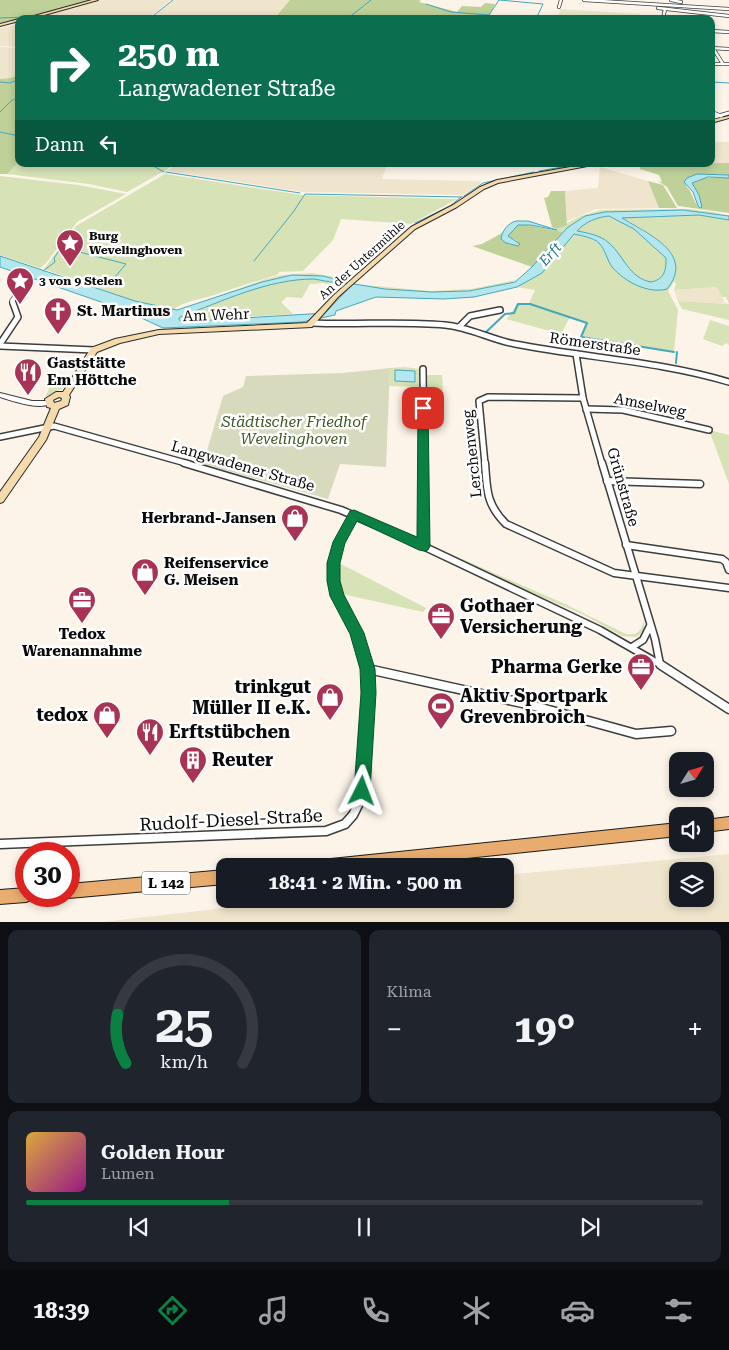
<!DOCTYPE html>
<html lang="de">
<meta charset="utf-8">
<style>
:root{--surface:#171b24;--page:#20242c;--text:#f1f3f6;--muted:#9ea1a6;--line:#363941;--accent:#0b8043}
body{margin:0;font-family:"Roboto Serif",serif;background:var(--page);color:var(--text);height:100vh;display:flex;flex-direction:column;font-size:19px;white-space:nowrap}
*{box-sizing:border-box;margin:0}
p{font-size:16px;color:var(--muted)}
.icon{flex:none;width:28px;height:28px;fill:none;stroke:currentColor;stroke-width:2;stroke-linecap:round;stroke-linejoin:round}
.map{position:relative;height:922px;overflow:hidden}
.panel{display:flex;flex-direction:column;gap:8px;padding:8px;background:#0d0f14;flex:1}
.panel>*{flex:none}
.hud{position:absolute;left:15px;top:15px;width:700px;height:152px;border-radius:10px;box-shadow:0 2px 8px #0003;background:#0b6e4f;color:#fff;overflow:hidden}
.needle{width:32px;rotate:53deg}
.controls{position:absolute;left:669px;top:752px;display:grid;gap:10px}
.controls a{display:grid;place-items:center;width:45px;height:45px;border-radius:10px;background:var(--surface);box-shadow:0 2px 8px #0003;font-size:25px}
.speed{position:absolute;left:15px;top:842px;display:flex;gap:10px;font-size:25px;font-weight:700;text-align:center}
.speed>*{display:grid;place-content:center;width:65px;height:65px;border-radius:50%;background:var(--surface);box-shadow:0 2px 8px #0003;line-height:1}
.speed .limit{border:8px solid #d22;background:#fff;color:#111}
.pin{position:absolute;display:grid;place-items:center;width:42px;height:42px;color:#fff;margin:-21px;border-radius:10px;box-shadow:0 2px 8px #0006}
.me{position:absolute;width:55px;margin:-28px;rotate:3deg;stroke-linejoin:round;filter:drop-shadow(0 0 4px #0008)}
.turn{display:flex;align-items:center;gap:18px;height:105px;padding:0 20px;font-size:22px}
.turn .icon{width:65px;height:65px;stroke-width:2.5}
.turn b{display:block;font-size:35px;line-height:42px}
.then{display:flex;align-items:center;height:48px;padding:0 20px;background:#0003;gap:10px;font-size:19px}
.big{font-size:38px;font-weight:700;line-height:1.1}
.panel .widget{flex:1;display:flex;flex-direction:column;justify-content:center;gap:8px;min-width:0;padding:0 18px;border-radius:10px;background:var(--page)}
.panel .dial{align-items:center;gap:0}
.dial svg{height:130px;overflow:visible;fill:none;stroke:var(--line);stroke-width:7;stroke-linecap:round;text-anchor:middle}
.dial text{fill:var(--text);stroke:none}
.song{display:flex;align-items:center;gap:15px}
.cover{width:60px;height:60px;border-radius:8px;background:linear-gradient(135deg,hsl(40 70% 55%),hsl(310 70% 35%))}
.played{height:5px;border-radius:2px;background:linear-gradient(90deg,var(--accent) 30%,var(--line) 30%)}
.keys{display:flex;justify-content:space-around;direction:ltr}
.heat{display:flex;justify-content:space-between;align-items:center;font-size:28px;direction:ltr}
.panel .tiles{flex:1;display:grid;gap:8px;grid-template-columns:1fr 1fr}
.widget:last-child{grid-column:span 2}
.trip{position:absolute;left:216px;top:858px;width:298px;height:50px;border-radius:10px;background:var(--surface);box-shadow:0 2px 8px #0003;font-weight:700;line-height:50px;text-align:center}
.dock{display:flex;height:80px;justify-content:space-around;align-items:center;background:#090b0e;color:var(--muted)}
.dock .icon{width:35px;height:35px}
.dock .selected{color:var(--accent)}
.dock b{font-size:22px;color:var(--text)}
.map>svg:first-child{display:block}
.farmland{fill:#efe4cc;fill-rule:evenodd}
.green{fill:#d7e2b7}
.forest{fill:#bfd199}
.cemetery{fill:#d8dabe}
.pitch{fill:#e7eac8}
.water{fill:#b4e6ee;stroke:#44a8bc;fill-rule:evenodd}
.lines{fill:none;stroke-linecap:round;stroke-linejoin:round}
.stream-far1{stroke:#44a8bc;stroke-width:1}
.stream{stroke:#44a8bc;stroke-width:2}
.minor-far5-casing{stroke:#3d3d3d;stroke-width:4}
.minor-far4-casing{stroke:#3d3d3d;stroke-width:4.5}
.minor-far3-casing{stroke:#3d3d3d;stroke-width:5.5}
.minor-far2-casing{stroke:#3d3d3d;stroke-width:8}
.minor-far1-casing{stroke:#3d3d3d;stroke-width:9}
.minor-casing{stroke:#3d3d3d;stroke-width:11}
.tertiary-casing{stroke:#3d3d3d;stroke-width:2}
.secondary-casing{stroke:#2c2c2c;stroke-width:2}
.primary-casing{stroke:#1b1b1b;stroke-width:2}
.minor-far5{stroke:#fff;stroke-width:2.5}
.minor-far4{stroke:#fff;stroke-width:3}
.minor-far3{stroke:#fff;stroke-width:4}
.minor-far2{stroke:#fff;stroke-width:5}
.minor-far1{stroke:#fff;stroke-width:6}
.minor{stroke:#fff;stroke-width:8}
.tertiary{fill:#fff;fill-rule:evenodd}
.secondary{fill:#f5dbab;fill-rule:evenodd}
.primary{fill:#e8ad6e;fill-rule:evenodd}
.route{fill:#0b8043;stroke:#07532c}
.labels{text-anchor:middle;stroke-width:5;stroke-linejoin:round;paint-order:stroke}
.far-poi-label{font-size:12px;font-weight:bold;fill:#0a0a0a;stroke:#fff;text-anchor:start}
.far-street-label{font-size:12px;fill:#0a0a0a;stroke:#fff}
.far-water-label{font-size:14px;font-style:italic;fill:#23768b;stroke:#fff}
.shield{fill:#fff;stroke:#545454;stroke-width:1}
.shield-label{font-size:14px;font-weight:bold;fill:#0a0a0a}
.poi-label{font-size:15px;font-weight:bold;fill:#0a0a0a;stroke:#fff;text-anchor:start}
.street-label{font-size:15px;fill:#0a0a0a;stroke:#fff}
.park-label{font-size:15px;font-style:italic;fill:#3b5823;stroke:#fff}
.near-poi-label{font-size:18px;font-weight:bold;fill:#0a0a0a;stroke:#fff;text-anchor:start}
.near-street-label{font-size:18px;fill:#0a0a0a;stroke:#fff}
</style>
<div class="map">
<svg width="729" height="923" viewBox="0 0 729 923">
<rect width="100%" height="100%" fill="#fcf4e9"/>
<!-- farmland -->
<g class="farmland">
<polygon points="102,0 171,0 147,19 42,17"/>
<polygon points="174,0 290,0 274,19 150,19"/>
<polygon points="19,24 19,47 0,46 0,28"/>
<polygon points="0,47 19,48 19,75 10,78 0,79"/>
<rect x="711" y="142" width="18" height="21"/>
<polygon points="176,164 387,164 382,179 479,181 481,183 463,195 304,192 168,171"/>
<polygon points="600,167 648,181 659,208 596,209 567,221 565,191 598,188"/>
<polygon points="717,287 725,303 729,304 678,301 674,290"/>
<path d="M729 854V922H102L305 899H505V875ZM678 871H705V899H678Z"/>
</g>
<!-- green -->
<g class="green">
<polygon points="19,162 19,164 173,164 166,170 127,192 89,184 7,174"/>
<path d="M165 174 302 195 457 199 411 224 341 219 333 240 303 271 279 272 277 275C256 281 235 288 214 295 199 300 187 300 174 309L135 301 44 269 76 226Z"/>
<polygon points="0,176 78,185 126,194 77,222 46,263 40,268 0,255"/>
<polygon points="689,209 713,212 729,216 683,210 605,212 585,216 563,232 554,231 578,217 601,210"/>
<path d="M699 215 729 220V320L682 309 678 301 729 304 726 297H722L717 287 674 290 676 283 674 282 668 291 678 310 674 352 581 337 587 323 570 317 561 334 506 319C512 314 512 309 519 303H529L535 290 517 287 542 273 574 234 588 237 600 244 613 267 632 283 671 284C689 252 645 229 621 218Z"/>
<path d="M609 216 634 229 666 258C666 270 665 279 651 282 629 278 624 256 609 243 600 235 587 234 576 231 585 222 597 217 609 216Z"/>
<polygon points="312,273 351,280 348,282 323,276 262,282 196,304 266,279 282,275"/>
<path d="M314 279 343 286 340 287 323 283 310 284 302 298 287 297 281 302 293 314 180 321 179 319 180 317C223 301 268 279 314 279Z"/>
<path d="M516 280C510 284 501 285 494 286 448 297 401 291 354 284L430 291 471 289Z"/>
<polygon points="710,320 729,326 729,345 726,343 722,346 703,339"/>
<polygon points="404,367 420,369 420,387 389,386 390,368"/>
<polygon points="52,375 72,376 65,387 45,397 53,380 49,379"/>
<polygon points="427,375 442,375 444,409 428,408"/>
<polygon points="709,430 729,435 729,484"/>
<path d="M430 545 565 604 626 634C640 636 643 628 644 616V630L637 637 622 636 582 614 509 583Z"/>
<polygon points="339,563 426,608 423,612 342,594 339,580"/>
</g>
<!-- forest -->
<g class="forest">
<polygon points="0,0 91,0 0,24"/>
<polygon points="290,0 421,0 419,2 457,12 462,6 481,7 485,3 495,4 488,19 274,19"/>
<polygon points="19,75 19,162 7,174 0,174 0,79 10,78"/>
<path d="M729 163V175L703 174 692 176 686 186C694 194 693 203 700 208L699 195 692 183 701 178H729V213L678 206 667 187 658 181 662 182 659 175 640 169V164Z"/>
<polygon points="648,181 663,185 677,208 659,208"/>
<polygon points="551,191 565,191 567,225 557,229 552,227 544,198 548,197"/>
<polygon points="522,224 563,232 532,267 472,246 482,244 502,233 501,239 511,245 517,241 508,236 508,234 518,225"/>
</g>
<!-- cemetery -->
<polygon class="cemetery" points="390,368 386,467 340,464 328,499 203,464 223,396 243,387 246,376 343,373"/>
<!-- pitch -->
<polygon class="pitch" points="560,9 640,14 640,19 558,19"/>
<!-- water -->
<g class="water">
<polygon points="697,174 729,175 729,178 708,177 692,183 699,195 702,207 700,208 698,206 693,192 684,182 687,178"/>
<path d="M683 210 729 216V220L699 215 622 218C646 233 696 253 667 289 648 294 625 282 612 267 607 260 605 249 599 243 592 237 582 236 574 234L542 273 517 287 474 297 444 299 376 297 336 311 335 315 302 322 163 328 124 310 0 267V256L135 301 177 310 262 282 292 275 323 276 354 284 385 289 432 292 469 291 515 282 532 267 567 228 585 216 605 212ZM609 216 634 229 666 258C666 270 665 279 651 282 629 278 624 256 609 243 600 235 588 233 577 231 585 222 597 217 609 216ZM314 279 336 283 349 288 325 313 196 321H180L179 319 180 317C223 301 268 279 314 279Z"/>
<path d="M516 221H528L557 230 530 225H518L508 236 520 244 518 246 506 243 501 239C502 231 508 223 516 221Z"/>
<polygon points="395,370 415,371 415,382 395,381"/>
</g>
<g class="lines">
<!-- stream-far1 -->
<g class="stream-far1">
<polyline points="426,4 451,12 489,15 484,19"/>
<polyline points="489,15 499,0 543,4 536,19"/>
<polyline points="33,16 91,0"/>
<polyline points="0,18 27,17"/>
<polyline points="36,18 63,19"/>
<polyline points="149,19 173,0"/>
<polyline points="347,19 371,0"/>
<polyline points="0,82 10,83 19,79"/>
<polyline points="711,82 729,83"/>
<polyline points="0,112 11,101 19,97"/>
<polyline points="723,117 729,115"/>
<polyline points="711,120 720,117"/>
<polyline points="0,132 19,136"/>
<polyline points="150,164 164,172"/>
<polyline points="539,171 580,164"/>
<polyline points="166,172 300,193"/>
<polyline points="464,196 483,183 534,172"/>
<polyline points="415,223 450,206 461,197"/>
<polyline points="254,261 294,211 305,194 462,197"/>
<polyline points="43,271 55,262 54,258 61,248 64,248 126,264 109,284"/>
<polyline points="518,304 531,304"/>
</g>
<!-- stream -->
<g class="stream">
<polyline points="485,333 505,314 514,313 518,304 530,304 587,323 581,337 674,352"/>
<polyline points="676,363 677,352"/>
</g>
<!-- minor-far5 casing -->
<g class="minor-far5-casing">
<g id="minor-far5">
<polyline points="584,0 729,9"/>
<polyline points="671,0 681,2"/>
<polyline points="559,7 561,0"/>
<polyline points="658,8 729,16"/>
<polyline points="663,19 665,9"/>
<polyline points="711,31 729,32"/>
<polyline points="711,45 723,64"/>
<polyline points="711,48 729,49"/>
<polyline points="711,64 729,64"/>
</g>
</g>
<!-- minor-far4 casing -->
<g class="minor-far4-casing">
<g id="minor-far4">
<polyline points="711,112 721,116"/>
<polyline points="711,118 729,113"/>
</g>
</g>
<!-- minor-far3 casing -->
<g class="minor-far3-casing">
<polyline id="minor-far3" points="13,304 12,301 27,279"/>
</g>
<!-- minor-far2 casing -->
<g class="minor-far2-casing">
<g id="minor-far2">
<path d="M312 323C357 325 401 321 445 325 469 327 492 340 515 344 587 358 659 361 729 382"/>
<polyline points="459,327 470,316 500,310"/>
<polyline points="0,344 18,317 13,303"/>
<polyline points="0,346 94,350"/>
<polyline points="576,354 583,398 602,464"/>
<polyline points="423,369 424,464"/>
<polyline points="586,409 623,410 709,430"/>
<polyline points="0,437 54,426 189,464"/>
<polyline points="485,464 479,401 488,397 583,398"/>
</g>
</g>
<!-- minor-far1 casing -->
<g class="minor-far1-casing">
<g id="minor-far1">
<polyline points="184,463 341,510 404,537 600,630 663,666"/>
<polyline points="424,463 424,546"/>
<path d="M485 463C487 490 486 504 506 524L614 573 729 588"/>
<polyline points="602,463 655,639 660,664"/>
<polyline points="607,481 700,484"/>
<path d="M354 515C348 526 340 537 336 549 323 591 360 627 367 666"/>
<polyline points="626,545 722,559 726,562 729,570"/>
<polyline points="632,647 643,640 650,626"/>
</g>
</g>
<!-- minor casing -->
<g class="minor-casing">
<g id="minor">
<polyline points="661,665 729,709"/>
<polyline points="368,669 527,704 636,734 671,731"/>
<polyline points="0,844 326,831 345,824 353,815 359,803 368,678 367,665"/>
</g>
</g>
<!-- tertiary casing -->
<g class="tertiary-casing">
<path id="tertiary" d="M0 393 32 401H48L51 403C41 411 13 401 0 397Z"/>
</g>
<!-- secondary casing -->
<g class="secondary-casing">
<g id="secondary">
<polygon points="92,0 98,0 30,19 23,19"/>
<polygon points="19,19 19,21 0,26 0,24"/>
<polygon points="729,116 729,118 711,123 711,120"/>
<path d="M587 164H598L498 183 484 189 457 207 415 229 338 297 312 327 159 334 120 343 97 352 69 395 70 397 68 405 59 409 46 440 3 502 0 503V492L39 437 51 408 47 407 45 399 56 392H63L91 348 115 339 159 330 307 323 334 295 411 227 453 205 480 187 497 180ZM59 397 62 398 61 401 54 403 53 400Z"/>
</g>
</g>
<!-- primary casing -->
<g class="primary-casing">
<g id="primary">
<polygon points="729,817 729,829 705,832 705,820"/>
<polygon points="678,823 678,836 391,866 324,866 326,861 331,859"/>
<polygon points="225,870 225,884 69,898 65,896 69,896 69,884"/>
<polygon points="26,888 26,896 32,896 31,900 26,902 0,904 0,890"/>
</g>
</g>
<!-- minor-far5 -->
<use href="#minor-far5" class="minor-far5"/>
<!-- minor-far4 -->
<use href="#minor-far4" class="minor-far4"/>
<!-- minor-far3 -->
<use href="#minor-far3" class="minor-far3"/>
<!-- minor-far2 -->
<use href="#minor-far2" class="minor-far2"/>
<!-- minor-far1 -->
<use href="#minor-far1" class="minor-far1"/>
<!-- minor -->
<use href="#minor" class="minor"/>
<!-- tertiary -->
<use href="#tertiary" class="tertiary"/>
<!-- secondary -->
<use href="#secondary" class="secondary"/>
<!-- primary -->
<use href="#primary" class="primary"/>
</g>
<!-- route -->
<polygon class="route" points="423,405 428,408 430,546 428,550 424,551 419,550 357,521 345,543 340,563 340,581 344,595 364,633 375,669 376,693 370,791 368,797 362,799 356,797 354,791 361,693 360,669 350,634 330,596 327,581 327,563 333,542 350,511 354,510 417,537 418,408"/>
<!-- icons -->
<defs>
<g id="sight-pin" transform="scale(1.4375)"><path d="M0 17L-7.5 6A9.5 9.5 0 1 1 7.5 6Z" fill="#a83355" stroke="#fff"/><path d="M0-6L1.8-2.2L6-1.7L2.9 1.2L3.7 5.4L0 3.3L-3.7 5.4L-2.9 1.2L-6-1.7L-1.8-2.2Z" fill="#fff"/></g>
<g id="church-pin" transform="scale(1.4375)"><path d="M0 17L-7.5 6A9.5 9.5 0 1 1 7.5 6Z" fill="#a83355" stroke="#fff"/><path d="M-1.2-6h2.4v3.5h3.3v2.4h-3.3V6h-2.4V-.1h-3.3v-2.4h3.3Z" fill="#fff"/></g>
<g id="restaurant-pin" transform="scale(1.4375)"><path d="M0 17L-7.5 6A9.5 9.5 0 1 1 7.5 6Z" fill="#a83355" stroke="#fff"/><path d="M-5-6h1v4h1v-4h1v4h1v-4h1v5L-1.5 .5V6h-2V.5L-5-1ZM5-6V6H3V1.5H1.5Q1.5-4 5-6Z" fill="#fff"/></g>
<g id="shop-pin" transform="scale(1.4375)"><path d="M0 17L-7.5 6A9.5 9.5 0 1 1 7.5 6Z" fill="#a83355" stroke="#fff"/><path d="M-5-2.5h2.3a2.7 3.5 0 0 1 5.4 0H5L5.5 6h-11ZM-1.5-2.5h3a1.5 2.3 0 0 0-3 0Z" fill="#fff"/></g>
<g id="office-pin" transform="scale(1.4375)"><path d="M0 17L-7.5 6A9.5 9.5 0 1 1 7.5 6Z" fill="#a83355" stroke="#fff"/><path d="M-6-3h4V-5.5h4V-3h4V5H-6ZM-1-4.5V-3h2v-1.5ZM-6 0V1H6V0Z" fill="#fff"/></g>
<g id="stadium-pin" transform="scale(1.4375)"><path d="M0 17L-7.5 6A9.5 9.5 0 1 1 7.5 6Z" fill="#a83355" stroke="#fff"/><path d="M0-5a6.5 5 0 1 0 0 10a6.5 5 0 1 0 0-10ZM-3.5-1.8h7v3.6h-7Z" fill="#fff"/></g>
<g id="building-pin" transform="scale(1.4375)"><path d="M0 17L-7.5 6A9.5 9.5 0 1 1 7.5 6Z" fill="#a83355" stroke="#fff"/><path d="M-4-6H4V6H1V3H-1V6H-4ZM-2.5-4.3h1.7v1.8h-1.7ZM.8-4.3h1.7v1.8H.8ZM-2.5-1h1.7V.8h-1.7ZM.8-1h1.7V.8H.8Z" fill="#fff"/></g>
</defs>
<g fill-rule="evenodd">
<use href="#sight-pin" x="70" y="243"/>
<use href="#sight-pin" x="20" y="281"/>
<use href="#church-pin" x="58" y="311"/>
<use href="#restaurant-pin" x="28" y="372"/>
<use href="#shop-pin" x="295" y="518"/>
<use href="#shop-pin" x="145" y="572"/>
<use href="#office-pin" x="82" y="600"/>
<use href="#office-pin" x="441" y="616"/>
<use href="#office-pin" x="641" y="667"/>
<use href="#shop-pin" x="330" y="697"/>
<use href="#stadium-pin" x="441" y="706"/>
<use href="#shop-pin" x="107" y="715"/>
<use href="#restaurant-pin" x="150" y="732"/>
<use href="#building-pin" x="193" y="760"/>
</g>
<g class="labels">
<!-- far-poi labels -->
<g class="far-poi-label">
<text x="89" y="240">Burg<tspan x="89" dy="14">Wevelinghoven</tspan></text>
<text x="39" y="285">3 von 9 Stelen</text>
</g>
<!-- far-street labels -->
<g class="far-street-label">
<text transform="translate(362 260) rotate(-42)" y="4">An der Untermühle</text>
</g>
<!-- far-water labels -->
<g class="far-water-label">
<text transform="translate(550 254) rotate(-49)" y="5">Erft</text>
</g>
<!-- shield labels -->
<rect class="shield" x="142" y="871.5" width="48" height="23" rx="4"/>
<g class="shield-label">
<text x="166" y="888">L 142</text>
</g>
<!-- poi labels -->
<g class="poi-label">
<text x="77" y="316">St. Martinus</text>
<text x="47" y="368">Gaststätte<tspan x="47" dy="17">Em Höttche</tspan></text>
<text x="276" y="523" text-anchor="end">Herbrand-Jansen</text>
<text x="164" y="568">Reifenservice<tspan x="164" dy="17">G. Meisen</tspan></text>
<text x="82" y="639" text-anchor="middle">Tedox<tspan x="82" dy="17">Warenannahme</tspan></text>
</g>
<!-- street labels -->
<g class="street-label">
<text transform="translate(216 315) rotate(-2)" y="5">Am Wehr</text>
<text transform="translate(595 344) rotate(8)" y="5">Römerstraße</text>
<text transform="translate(650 405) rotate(11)" y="5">Amselweg</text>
<text transform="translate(472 454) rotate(-96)" y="5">Lerchenweg</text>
<text transform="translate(243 466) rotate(16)" y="5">Langwadener Straße</text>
<text transform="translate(623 487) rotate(74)" y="5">Grünstraße</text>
</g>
<!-- park labels -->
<g class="park-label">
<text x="294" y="427">Städtischer Friedhof<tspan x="294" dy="17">Wevelinghoven</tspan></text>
</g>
<!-- near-poi labels -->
<g class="near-poi-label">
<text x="460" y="612">Gothaer<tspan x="460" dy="21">Versicherung</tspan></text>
<text x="622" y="673" text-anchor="end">Pharma Gerke</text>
<text x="311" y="693" text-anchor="end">trinkgut<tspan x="311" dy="21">Müller II e.K.</tspan></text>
<text x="460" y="702">Aktiv Sportpark<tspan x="460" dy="21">Grevenbroich</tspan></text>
<text x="88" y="721" text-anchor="end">tedox</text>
<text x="169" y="738">Erftstübchen</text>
<text x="212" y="766">Reuter</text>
</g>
<!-- near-street labels -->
<g class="near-street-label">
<text transform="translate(231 820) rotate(-3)" y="6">Rudolf-Diesel-Straße</text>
</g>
</g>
</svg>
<div class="controls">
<a><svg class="needle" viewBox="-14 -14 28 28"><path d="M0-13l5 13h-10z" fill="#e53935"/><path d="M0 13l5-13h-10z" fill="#9ea1a6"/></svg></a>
<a><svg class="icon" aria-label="sound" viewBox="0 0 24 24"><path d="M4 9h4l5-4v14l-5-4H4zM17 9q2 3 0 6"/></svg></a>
<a><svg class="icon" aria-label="layers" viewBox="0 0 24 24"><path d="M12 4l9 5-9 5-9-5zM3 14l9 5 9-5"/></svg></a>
</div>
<div class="speed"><div class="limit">30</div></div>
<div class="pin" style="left:423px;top:408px;background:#d93025"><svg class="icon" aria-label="arrive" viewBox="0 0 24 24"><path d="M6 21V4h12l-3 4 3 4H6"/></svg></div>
<svg class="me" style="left:362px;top:791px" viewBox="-20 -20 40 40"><path d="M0-17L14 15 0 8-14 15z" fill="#0b8043" stroke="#fff" stroke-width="4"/></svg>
<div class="trip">18:41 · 2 Min. · 500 m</div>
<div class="hud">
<div class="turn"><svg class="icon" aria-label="right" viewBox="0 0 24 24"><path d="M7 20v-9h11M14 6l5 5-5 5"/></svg><div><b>250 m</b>Langwadener Straße</div></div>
<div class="then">Dann<svg class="icon" aria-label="left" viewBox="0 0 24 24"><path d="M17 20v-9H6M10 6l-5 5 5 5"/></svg></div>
</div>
</div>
<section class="panel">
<div class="tiles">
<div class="widget dial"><svg viewBox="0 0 100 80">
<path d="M14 69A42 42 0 1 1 86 69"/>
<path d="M14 69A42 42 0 0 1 9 39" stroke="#0b8043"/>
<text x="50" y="56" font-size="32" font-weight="700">25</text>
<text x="50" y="72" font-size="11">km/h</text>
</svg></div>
<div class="widget"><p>Klima</p>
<div class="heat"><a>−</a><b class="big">19°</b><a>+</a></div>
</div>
<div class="widget">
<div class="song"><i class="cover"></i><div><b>Golden Hour</b><p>Lumen</p></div></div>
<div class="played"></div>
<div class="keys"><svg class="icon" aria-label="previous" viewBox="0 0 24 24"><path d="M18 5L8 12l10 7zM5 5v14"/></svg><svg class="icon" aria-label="pause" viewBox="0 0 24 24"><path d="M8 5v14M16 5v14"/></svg><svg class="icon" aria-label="next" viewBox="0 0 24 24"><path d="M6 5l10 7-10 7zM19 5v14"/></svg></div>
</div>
</div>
</section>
<nav class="dock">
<b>18:39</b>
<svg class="icon selected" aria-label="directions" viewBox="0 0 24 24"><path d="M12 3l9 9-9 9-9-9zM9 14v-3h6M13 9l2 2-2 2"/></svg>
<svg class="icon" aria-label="music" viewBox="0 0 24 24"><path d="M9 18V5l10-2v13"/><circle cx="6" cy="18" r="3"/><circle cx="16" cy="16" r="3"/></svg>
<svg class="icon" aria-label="phone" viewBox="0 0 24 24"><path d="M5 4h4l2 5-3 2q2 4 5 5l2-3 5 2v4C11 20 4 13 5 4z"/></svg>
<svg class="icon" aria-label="climate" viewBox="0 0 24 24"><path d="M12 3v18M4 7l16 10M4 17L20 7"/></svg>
<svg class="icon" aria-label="car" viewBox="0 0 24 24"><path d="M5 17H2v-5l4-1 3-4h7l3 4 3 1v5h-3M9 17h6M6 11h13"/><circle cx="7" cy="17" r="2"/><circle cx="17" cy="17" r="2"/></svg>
<svg class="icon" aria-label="filters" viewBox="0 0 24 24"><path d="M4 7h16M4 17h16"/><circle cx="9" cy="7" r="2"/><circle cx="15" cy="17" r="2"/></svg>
</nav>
